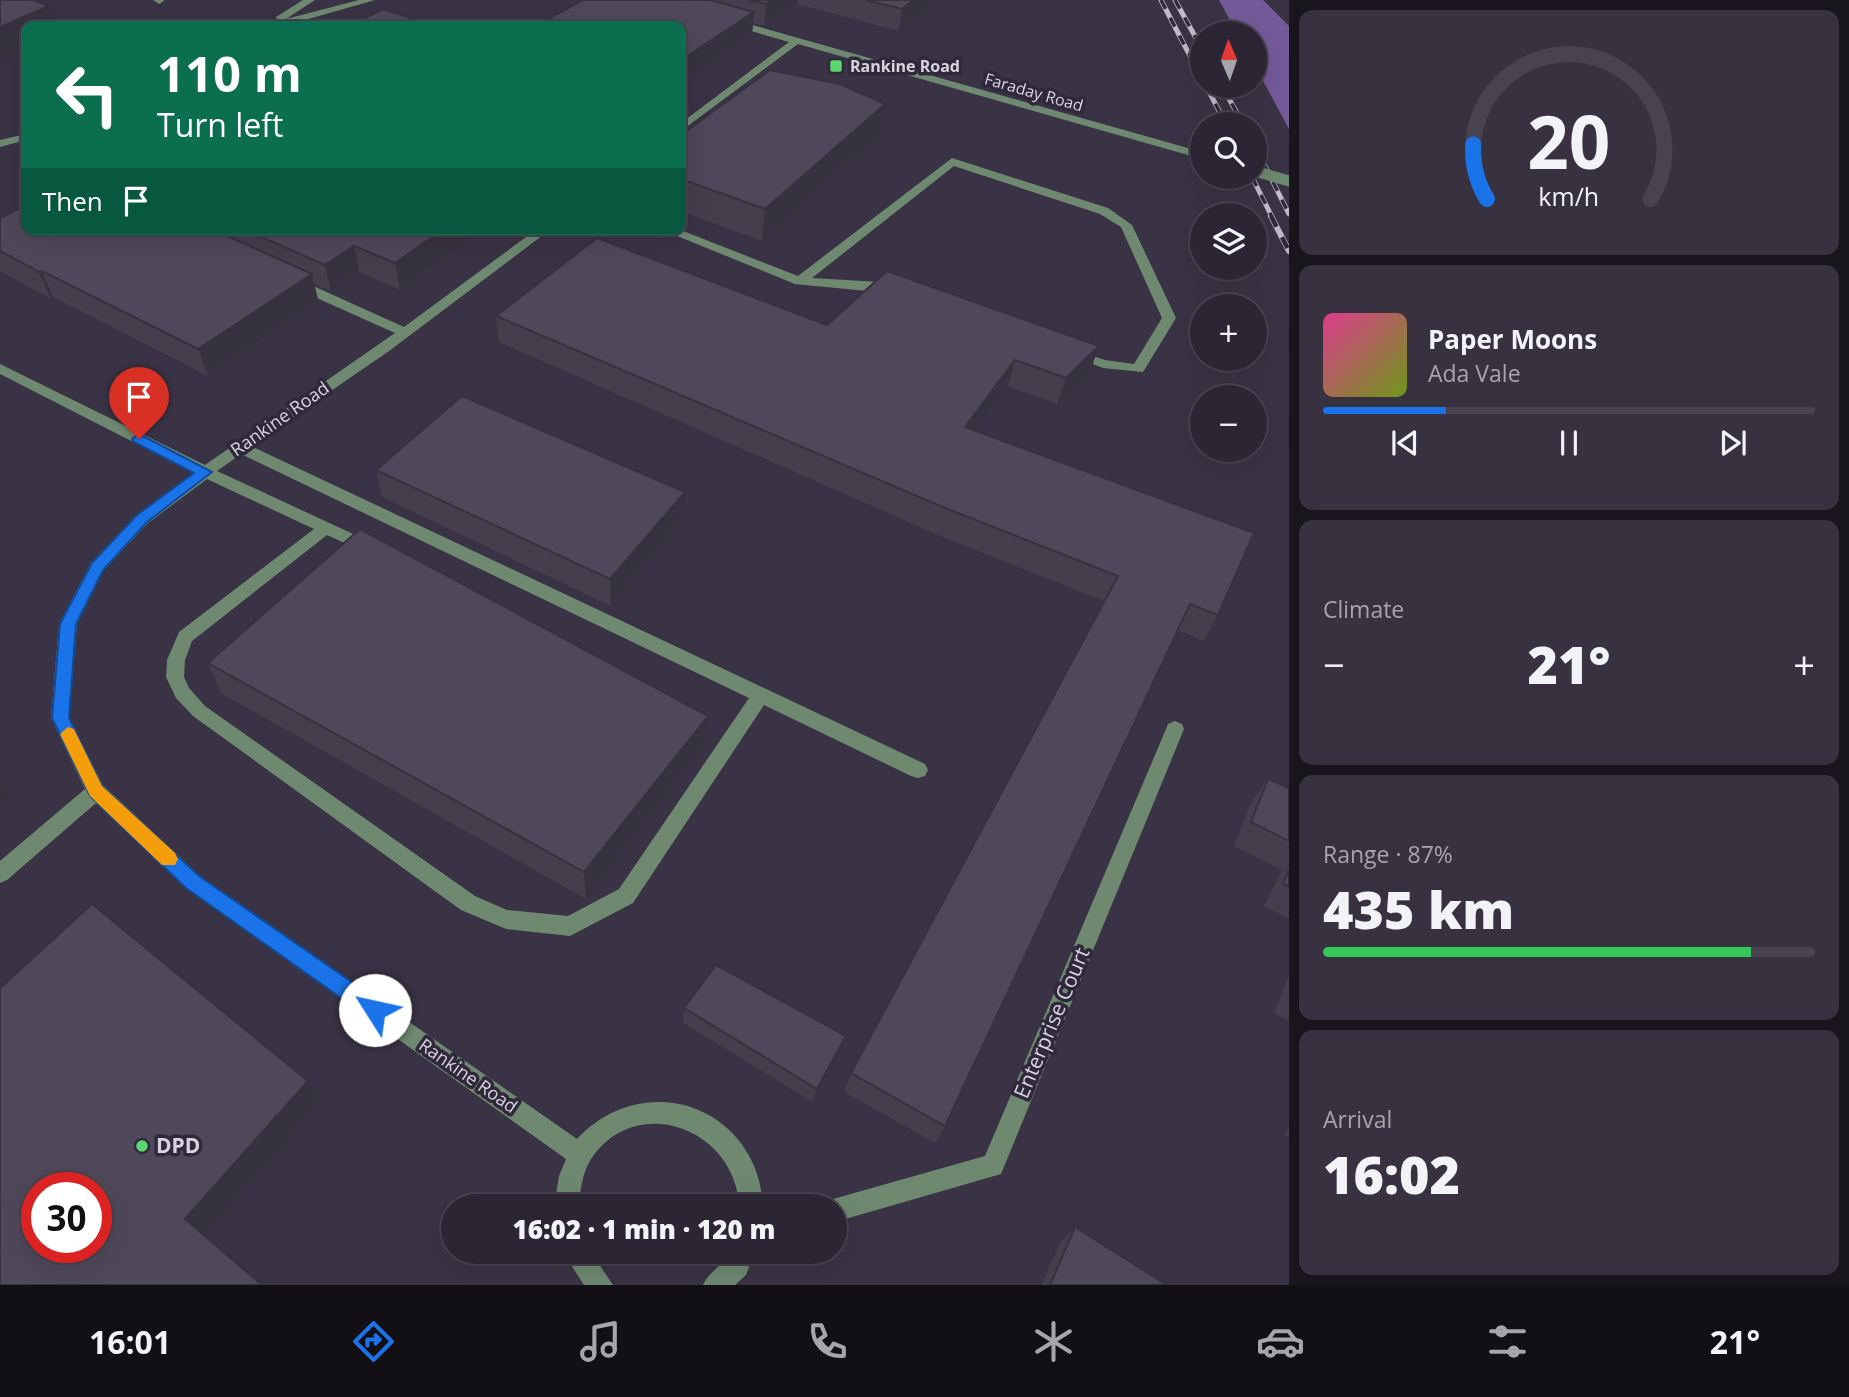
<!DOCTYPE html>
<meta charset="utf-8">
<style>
:root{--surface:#2c2634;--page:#383240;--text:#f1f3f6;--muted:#a6a5ac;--line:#48434f;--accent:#1a73e8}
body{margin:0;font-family:"Open Sans",sans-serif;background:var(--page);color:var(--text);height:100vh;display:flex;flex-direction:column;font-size:26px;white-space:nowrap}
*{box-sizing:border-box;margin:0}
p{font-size:23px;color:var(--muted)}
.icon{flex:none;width:38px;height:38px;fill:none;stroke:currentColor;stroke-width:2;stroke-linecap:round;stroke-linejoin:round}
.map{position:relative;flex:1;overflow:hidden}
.details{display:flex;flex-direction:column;gap:10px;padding:10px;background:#18151d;width:560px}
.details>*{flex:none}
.guide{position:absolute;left:21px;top:21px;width:665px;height:214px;border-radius:14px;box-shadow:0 7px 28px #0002,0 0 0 2px var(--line);background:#0b6e4f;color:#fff;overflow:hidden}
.needle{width:46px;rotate:358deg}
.buttons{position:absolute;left:1190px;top:21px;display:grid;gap:14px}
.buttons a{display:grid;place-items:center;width:77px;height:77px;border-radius:50%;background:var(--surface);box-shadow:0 7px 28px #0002,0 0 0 2px var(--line);font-size:35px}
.speed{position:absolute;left:21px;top:1172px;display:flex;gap:14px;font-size:35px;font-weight:700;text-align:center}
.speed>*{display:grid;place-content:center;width:91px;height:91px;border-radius:50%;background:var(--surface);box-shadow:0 7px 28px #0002,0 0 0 2px var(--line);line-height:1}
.speed .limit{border:10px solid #d22;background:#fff;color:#111}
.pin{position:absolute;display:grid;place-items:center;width:60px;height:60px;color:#fff;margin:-72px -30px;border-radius:50% 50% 50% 0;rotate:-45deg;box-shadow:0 0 7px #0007}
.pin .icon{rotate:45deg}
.me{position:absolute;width:77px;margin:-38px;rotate:305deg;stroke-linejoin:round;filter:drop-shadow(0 0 5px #0008)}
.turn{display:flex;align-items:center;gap:24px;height:147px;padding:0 21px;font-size:32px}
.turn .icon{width:91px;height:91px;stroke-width:2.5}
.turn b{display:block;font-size:49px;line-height:60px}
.then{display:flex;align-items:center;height:66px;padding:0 21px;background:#0003;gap:14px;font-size:26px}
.big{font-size:52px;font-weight:800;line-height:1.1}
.details .widget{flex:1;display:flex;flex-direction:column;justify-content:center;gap:10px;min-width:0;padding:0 24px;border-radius:14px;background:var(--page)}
.details .dial{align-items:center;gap:0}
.dial svg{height:182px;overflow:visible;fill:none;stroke:var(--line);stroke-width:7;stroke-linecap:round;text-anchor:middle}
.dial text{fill:var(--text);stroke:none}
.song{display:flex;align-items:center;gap:21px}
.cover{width:84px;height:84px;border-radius:10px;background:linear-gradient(135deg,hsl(330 70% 55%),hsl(80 70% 35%))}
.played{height:7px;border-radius:4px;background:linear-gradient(90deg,var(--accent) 25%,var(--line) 25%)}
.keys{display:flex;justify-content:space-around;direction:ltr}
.heat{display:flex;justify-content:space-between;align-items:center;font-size:38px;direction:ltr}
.charge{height:10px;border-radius:5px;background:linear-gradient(90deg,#34c759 87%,var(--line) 0)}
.trip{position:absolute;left:441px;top:1194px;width:406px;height:70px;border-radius:35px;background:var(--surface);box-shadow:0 7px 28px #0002,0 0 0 2px var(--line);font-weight:800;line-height:70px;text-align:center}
.tabs{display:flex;height:112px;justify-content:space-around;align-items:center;background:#120f15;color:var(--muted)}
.tabs .icon{width:49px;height:49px}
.tabs .selected{color:var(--accent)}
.tabs b{font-size:32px;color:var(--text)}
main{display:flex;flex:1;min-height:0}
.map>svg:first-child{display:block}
.forest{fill:#755a9a}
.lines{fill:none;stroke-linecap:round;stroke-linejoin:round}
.minor{fill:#6f8971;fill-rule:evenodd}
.rail-far1-casing{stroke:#c0bbc7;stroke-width:5}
.rail-casing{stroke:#c0bbc7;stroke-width:6}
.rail-far1{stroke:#30293b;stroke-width:3.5;stroke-dasharray:10;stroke-linecap:butt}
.rail{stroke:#30293b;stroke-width:4.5;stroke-dasharray:12;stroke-linecap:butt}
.minor-bridge{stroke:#6f8971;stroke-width:11}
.wall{fill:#443e4d}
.shaded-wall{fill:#37323f}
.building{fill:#4f485a;stroke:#37323f;stroke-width:2;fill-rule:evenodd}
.route{fill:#1a73e8;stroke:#114b97;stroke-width:2}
.slow{fill:#f59e0b}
.poi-dot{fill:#5bd56e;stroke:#30293b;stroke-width:2.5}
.labels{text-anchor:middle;stroke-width:7;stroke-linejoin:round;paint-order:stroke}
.far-poi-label{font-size:16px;font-weight:bold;fill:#d8d4df;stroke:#30293b;text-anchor:start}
.far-street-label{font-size:16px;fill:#d8d4df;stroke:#30293b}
.street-label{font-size:18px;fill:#d8d4df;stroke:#30293b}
.near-street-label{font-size:21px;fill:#d8d4df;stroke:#30293b}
.near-poi-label{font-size:21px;font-weight:bold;fill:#d8d4df;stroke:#30293b;text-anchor:start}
</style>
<main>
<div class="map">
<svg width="1289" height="1285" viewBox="0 0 1289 1285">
<rect width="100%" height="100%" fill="#3a3345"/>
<!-- forest -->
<polygon class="forest" points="1219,0 1263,0 1289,26 1289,129 1255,66 1255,33 1237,33"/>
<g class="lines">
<!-- minor -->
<g class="minor">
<polygon points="153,0 163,0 164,1 159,4"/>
<polygon points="303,0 315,0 286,19 359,0 375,0 284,26 268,26 278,22 276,17"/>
<polygon points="731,19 1202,152 1202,159 798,44 681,131 681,123 789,42 727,24 727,20"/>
<polygon points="26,134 26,140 0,147 0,140"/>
<polygon points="952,158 1108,208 1132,225 1176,318 1143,372 1103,368 1065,353 1072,349 1105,360 1134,364 1162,318 1121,227 1100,214 954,166 812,278 880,282 898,288 898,294 795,284 660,229 678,229 798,276"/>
<path d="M537 229H551L389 351 251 446 925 764 928 770 925 776 918 778 911 776 764 705 633 903 570 936 506 929 461 910 193 716 176 698 166 677 167 660 179 632 314 529 207 479 148 523 103 571 77 624 69 718 103 785 200 876 577 1139C646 1066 758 1108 763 1206H739C736 1129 636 1091 591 1159 582 1173 581 1190 578 1206H554L559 1176 566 1159 186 888 96 803 7 880 0 883V861L85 789 51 718 59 624 91 563 136 515 194 473 0 374V364L205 465 395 333 290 286V280H300L404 327ZM241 454 749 698 619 889 568 916 507 910 475 896 205 706 189 688 184 677 185 660 192 641 327 535 371 555 379 549 377 545 217 471Z"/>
<polygon points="1175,721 1182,724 1184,729 1001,1174 835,1222 835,1206 825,1206 826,1201 985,1156 1166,729 1168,724"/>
<polygon points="562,1251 590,1251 613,1285 584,1285"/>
<path d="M730 1251H755L746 1275 735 1285H703C709 1271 725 1265 730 1251Z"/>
</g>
<!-- rail-far1 casing -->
<g class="rail-far1-casing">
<g id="rail-far1">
<polyline points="1161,0 1202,79"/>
<polyline points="1175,0 1202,49"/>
<polyline points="1206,86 1226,124"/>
<polyline points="1222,86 1243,124"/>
<polyline points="1255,146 1289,214"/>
<polyline points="1252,177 1272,217"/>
</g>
</g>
<!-- rail casing -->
<g class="rail-casing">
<polyline id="rail" points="1271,216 1289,251"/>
</g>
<!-- rail-far1 -->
<use href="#rail-far1" class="rail-far1"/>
<!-- rail -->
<use href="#rail" class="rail"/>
<!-- minor-bridge -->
<polyline class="minor-bridge" points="1255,171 1289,181"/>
</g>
<!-- wall -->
<g class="wall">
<polygon points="583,0 936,0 899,31 797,4 764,26 753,23 752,34 681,26 543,26 542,22"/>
<polygon points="681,135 880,135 762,241 681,211"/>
<polygon points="0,218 165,233 170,229 465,229 467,242 400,290 359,272 331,291 314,284 318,300 208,376 53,297 51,299 0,271"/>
<polygon points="496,316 827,325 1090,372 1057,404 1008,386 975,431 1218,615 1204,641 1177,630 945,1126 935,1143 844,1092 851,1073 1104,601 938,535 499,342"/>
<polygon points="376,470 684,518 611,606 382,497"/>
<polygon points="208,663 706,745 586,899 221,693"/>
<polygon points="1268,779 1289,788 1289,919 1264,906 1282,870 1234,846 1251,803"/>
<polygon points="1289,975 1289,1021 1274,1013"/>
<polygon points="684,1008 841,1050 813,1102 683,1023"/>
<polygon points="1289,1125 1289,1137 1285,1135"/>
<polygon points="1075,1227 1167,1285 1041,1285 1060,1243"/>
</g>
<!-- shaded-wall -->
<g class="shaded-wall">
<polygon points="773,0 798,0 797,4 764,26 766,4"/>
<polygon points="913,0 936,0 899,31 902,9"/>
<polygon points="49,6 57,26 26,26 26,51 0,62 0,27"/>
<polygon points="754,12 752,34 681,82 681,60"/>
<polygon points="885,104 880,135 762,241 765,209"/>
<polygon points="444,229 465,229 467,242 400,290 395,263"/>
<polygon points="354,246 359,272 331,291 325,265"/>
<polygon points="42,271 53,297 51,299 39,272"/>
<polygon points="312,274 318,300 208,376 198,349"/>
<polygon points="1099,346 1090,372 1057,404 1066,378"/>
<polygon points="1015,360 1008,386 958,453 965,427"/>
<polygon points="685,492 684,518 611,606 610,579"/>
<polygon points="708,716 706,745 586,899 584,872"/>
<polygon points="0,780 11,794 0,803"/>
<polygon points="846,1036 841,1050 813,1102 817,1089"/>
<polygon points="308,1081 321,1103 204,1237 185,1219"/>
</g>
<!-- building -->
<g class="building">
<polygon points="0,0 33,0 49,6 0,27"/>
<polygon points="583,0 711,0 754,12 681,60 681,26 556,26 542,22"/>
<polygon points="749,0 773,0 766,4"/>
<polygon points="866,0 913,0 902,9"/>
<polygon points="383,9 435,26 348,26"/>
<polygon points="770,70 840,84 885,104 765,209 681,179 681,135"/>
<polygon points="26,205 26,229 158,229 165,233 170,229 212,229 312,274 198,349 42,271 39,272 0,251 0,218"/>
<polygon points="244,229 444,229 395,263 354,246 325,265"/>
<polygon points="597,238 827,325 887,271 1099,346 1066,378 1015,360 965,427 1254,533 1218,615 1190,604 945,1126 851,1073 1118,576 945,508 496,316"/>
<polygon points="462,396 685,492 610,579 376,470"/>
<polygon points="360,529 708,716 584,872 208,663"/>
<polygon points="1268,779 1289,788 1289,841 1251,822"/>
<polygon points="1289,871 1289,887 1283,883"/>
<path d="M92 904 308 1081 185 1219 262 1285H0V988ZM37 1188H96V1248H37Z"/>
<polygon points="716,965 846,1036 817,1089 684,1008"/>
<polygon points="1075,1227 1167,1285 1050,1285"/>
</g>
<!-- route -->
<polygon class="route" points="139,434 212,472 147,522 103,570 76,624 69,718 102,786 199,876 382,1003 385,1010 382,1017 375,1020 368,1017 186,888 90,796 52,718 60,624 92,563 137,515 194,473 134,442 132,439"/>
<!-- slow -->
<polygon class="slow" points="68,727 74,729 102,786 175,853 178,859 175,865 162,865 90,796 60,734"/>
<!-- markers -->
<g class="poi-dot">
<rect x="829" y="59" width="14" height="14" rx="3.5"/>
<circle cx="142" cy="1146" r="7"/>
</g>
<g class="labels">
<!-- far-poi labels -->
<g class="far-poi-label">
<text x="850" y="72">Rankine Road</text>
</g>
<!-- far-street labels -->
<g class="far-street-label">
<text transform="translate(1034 92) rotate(16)" y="6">Faraday Road</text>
</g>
<!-- street labels -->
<g class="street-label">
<text transform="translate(280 419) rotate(-35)" y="6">Rankine Road</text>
<text transform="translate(468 1076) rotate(35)" y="6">Rankine Road</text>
</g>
<!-- near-street labels -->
<g class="near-street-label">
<text transform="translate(1052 1023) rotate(-67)" y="7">Enterprise Court</text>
</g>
<!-- near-poi labels -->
<g class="near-poi-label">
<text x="156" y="1153">DPD</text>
</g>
</g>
</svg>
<div class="buttons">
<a><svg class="needle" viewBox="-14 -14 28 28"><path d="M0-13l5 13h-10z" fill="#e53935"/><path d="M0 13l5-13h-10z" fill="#a6a5ac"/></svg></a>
<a><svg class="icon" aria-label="search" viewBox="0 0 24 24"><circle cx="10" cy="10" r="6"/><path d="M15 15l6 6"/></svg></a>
<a><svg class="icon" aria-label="layers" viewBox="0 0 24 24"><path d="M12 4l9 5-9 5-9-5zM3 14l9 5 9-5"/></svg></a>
<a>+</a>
<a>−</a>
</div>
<div class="speed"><div class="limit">30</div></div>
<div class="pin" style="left:139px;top:439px;background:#d93025"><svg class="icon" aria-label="arrive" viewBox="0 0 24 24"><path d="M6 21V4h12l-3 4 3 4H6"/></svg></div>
<svg class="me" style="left:375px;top:1010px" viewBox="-20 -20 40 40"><circle r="19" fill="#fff"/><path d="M0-13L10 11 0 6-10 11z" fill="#1a73e8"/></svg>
<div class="trip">16:02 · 1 min · 120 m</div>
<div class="guide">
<div class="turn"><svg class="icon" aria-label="left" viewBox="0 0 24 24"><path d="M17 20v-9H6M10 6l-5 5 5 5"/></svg><div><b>110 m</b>Turn left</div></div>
<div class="then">Then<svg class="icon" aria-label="arrive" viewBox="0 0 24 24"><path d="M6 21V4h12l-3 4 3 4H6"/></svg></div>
</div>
</div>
<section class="details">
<div class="widget dial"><svg viewBox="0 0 100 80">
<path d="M14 69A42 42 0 1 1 86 69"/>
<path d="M14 69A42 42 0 0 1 8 45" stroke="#1a73e8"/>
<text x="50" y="56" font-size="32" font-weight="700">20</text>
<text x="50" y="72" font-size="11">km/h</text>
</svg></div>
<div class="widget">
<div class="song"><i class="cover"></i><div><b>Paper Moons</b><p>Ada Vale</p></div></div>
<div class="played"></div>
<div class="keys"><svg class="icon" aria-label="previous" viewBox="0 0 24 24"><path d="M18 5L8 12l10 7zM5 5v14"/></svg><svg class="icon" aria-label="pause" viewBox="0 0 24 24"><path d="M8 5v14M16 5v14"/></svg><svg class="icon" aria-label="next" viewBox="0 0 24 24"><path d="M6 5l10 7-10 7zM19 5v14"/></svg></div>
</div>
<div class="widget"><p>Climate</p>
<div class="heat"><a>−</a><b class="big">21°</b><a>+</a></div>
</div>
<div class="widget"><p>Range · 87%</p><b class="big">435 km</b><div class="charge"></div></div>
<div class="widget"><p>Arrival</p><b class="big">16:02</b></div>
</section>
</main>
<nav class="tabs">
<b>16:01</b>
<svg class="icon selected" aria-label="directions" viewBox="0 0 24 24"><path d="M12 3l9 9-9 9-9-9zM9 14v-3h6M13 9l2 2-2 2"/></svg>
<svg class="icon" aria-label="music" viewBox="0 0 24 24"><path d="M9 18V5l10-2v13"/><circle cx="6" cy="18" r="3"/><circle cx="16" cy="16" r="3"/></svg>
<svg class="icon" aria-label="phone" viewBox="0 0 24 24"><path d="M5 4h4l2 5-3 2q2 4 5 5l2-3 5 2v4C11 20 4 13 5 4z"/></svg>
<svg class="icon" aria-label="climate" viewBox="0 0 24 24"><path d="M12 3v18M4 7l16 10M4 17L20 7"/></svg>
<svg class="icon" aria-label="car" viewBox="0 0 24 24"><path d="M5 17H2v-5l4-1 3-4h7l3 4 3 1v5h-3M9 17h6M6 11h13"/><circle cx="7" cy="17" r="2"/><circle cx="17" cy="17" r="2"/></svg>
<svg class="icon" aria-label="filters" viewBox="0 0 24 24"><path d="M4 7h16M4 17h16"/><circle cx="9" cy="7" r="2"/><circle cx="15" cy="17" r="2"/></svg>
<b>21°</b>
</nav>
